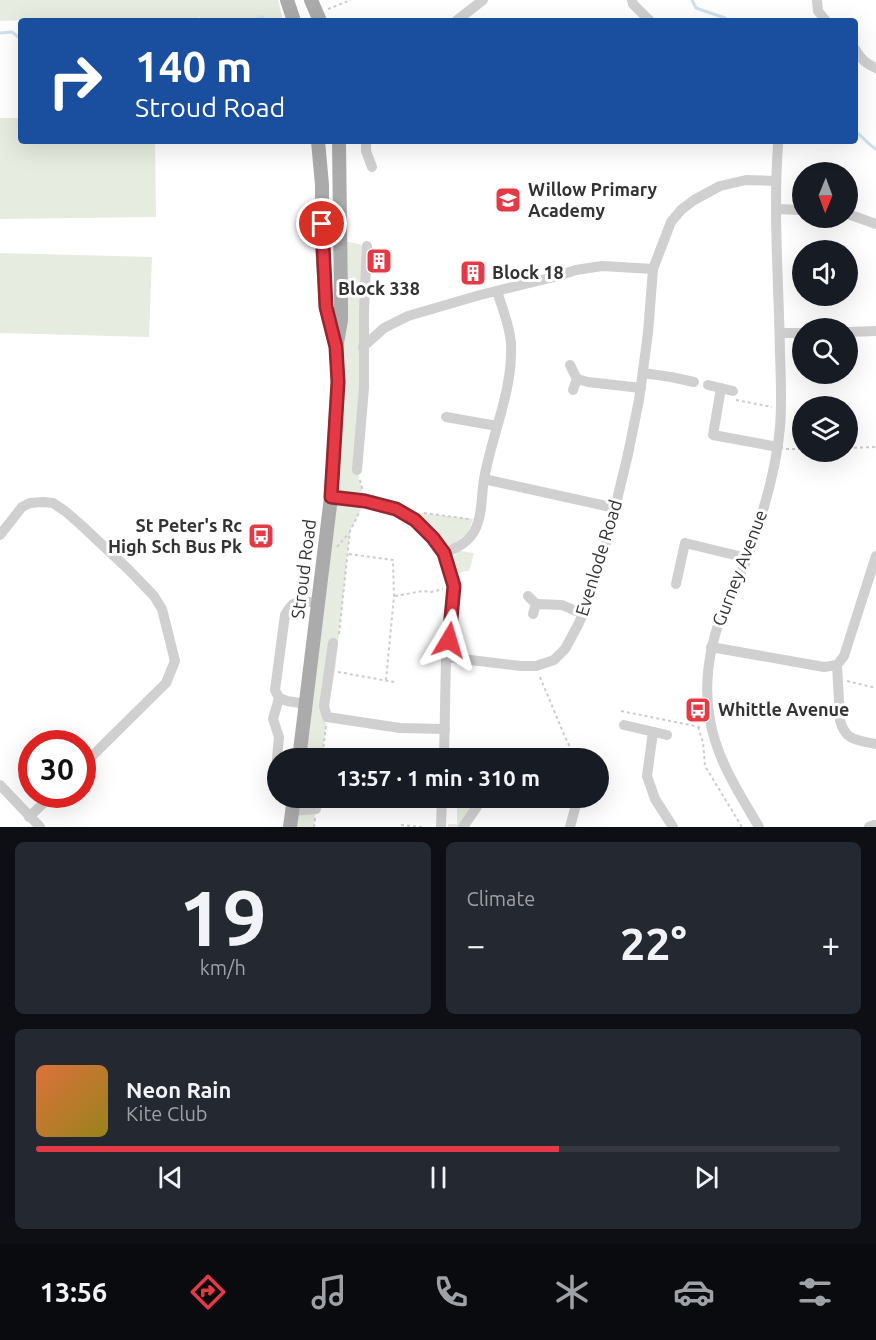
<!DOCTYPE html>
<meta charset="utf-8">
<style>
:root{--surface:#171b24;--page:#242831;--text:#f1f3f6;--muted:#9ea1a6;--line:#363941;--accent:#e63946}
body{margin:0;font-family:Ubuntu,sans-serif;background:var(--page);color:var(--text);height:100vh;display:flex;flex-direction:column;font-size:22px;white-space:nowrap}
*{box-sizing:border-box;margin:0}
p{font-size:20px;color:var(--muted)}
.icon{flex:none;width:33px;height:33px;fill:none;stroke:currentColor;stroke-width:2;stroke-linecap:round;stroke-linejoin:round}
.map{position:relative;height:827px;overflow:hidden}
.details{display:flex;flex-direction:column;gap:15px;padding:15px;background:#0d0f14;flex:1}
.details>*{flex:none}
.top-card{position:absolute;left:18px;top:18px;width:840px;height:126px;border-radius:6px;box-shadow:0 6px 24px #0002;background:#1a4fa0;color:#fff;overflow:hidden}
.needle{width:39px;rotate:181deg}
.fabs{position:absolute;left:792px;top:162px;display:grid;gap:12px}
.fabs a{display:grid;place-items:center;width:66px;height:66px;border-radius:50%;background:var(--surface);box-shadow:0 6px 24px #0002;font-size:30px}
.speed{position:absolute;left:18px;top:730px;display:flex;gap:12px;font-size:30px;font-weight:700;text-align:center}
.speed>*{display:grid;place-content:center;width:78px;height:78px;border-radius:50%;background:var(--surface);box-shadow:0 6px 24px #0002;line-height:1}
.speed .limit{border:9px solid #d22;background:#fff;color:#111}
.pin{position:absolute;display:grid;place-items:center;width:51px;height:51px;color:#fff;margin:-26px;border:3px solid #fff;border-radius:50%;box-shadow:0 2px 6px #0007}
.me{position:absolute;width:66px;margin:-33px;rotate:7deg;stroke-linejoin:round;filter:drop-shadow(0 0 4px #0008)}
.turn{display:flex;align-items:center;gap:21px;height:126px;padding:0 18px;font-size:27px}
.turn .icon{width:78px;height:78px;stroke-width:2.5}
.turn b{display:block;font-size:42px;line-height:51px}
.big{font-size:45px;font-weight:600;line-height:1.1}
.details .tile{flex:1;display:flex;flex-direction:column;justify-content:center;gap:9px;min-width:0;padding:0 21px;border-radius:9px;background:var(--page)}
.details .dial{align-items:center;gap:0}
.dial b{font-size:78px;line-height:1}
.song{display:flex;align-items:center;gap:18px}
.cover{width:72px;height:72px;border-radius:9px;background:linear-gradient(135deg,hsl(20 70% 55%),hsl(50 70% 35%))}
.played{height:6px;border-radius:3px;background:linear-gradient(90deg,var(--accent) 65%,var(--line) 65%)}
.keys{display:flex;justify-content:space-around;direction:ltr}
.heat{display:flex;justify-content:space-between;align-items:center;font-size:33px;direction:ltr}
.details .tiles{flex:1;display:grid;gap:15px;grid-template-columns:1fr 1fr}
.tile:last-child{grid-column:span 2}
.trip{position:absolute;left:267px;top:748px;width:342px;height:60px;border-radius:30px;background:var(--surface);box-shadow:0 6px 24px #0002;font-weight:600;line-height:60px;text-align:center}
.tabs{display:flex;height:96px;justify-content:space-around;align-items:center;background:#090b0e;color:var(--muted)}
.tabs .icon{width:42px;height:42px}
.tabs .selected{color:var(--accent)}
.tabs b{font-size:27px;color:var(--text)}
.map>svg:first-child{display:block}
.green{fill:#e6ecdf}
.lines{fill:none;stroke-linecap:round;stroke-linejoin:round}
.stream{stroke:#cfe2ee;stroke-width:3}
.path{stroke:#cdcdcd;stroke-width:2;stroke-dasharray:3 3;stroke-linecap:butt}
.minor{stroke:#d0d0d0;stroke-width:10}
.major{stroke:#ababab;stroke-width:14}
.route-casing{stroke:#96252e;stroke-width:15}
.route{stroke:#e63946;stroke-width:10}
.labels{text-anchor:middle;stroke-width:6;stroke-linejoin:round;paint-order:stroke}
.poi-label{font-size:18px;font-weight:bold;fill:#333;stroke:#fff;text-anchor:start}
.street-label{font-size:18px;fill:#333;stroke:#fff}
</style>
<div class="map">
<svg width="876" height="827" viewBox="0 0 876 827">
<rect width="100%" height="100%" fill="#fff"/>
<!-- green -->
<g class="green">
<polygon points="0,0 278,0 283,21 201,21 200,17 192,21 68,21 56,19 0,21"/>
<polygon points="0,118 21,118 21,141 155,141 156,217 0,219"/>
<polygon points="340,240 367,246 357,470 365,501 350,531 335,671 327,717 322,759 299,759 318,603"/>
<polygon points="0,253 152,257 149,337 0,333"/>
<polygon points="422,513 473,519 468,533 452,545 448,545 442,542 426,524 414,516"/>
<path d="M461 551 474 553 469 571H464L457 575C454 566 450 556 461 551Z"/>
<polygon points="294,798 317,798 314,827 290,827"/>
<polygon points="449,798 482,798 461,827 448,827 448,824 457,824 457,802 449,801"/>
</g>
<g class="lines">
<!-- stream -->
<g class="stream">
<polyline points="692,0 696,8 725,18 728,21"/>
<polyline points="230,21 231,21"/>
<polyline points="249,21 263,17"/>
<polyline points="0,33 12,32 21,39"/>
<path d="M855 131C863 137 868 144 876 149"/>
</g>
<!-- path -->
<g class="path">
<polyline points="328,9 351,0"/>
<polyline points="736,400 772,407"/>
<polyline points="848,448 876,447"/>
<polyline points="786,449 802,449"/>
<polyline points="360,480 363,492"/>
<polyline points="424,513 469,519"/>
<polyline points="337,547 349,533"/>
<polyline points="349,554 393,560 394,596 386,680"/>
<polyline points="395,596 423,591 431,592 443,589"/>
<polyline points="339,634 350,531 360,511"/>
<polyline points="338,672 394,682"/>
<polyline points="540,677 565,737 576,759"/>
<polyline points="847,681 876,688"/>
<polyline points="621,711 700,727"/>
<polyline points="698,727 703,742 705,766 742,827"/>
<polyline points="322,759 326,726"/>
<polyline points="401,825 422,827"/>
<polyline points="314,827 315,818"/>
</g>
<!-- minor -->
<g class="minor">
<polyline points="632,0 633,4 650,21"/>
<polyline points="817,0 818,11 826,21"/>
<polyline points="456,21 483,0"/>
<path d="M855 49C861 59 866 64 876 68"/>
<polyline points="366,141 366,151 372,167"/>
<polyline points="777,209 802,210"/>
<polyline points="848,214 876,224"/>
<polyline points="848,332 876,331"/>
<polyline points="780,333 802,333"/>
<polyline points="363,347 384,328 408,316 480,295 554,277 576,270 602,266 653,269"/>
<polyline points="570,365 577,379 573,390"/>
<polyline points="643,373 671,377 694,382"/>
<polyline points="577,379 588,382 641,388"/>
<polyline points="708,385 733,391"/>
<polyline points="721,388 713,435 778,447"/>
<polyline points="446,417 497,426"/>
<polyline points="357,470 364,388 364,310 367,246"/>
<polyline points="484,479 615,508"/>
<polyline points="331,497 365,501 396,509 415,520 433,538 444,553 454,587 451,623 446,657 444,759"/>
<polyline points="0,535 22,507 30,503 43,502 53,503 65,511 80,524 128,569 154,596 162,609 175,661 166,683 82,766"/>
<path d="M444 553C454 549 464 545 471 536 483 521 481 497 484 479 492 434 513 391 511 344 510 326 502 308 497 291"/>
<polyline points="676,584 685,543 747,558"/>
<polyline points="528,596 536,604 533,614"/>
<polyline points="536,604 562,605 583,614"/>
<polyline points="333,643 324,706 327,717 400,728 445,729"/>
<polyline points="711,647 824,667 837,665"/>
<polyline points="446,657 521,666 536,666 554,660 565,649 578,625 583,614 608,537 628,454 639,400 648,333 653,269 671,222 681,210 694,200 720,186 746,180 776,181"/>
<polyline points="837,665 844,656 876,556"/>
<path d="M837 665 840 720C845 741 857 740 876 744"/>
<polyline points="279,698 287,701 306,704"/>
<polyline points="624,725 667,735"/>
<polyline points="653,732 647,776 655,799 673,827"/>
<polyline points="444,754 466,757 468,759"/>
<path d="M276 769 279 737 273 719 279 698 275 690 285 615C294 598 301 601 318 603"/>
<polyline points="0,785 40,827"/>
<polyline points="569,799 577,801 570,827"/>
<polyline points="292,811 316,809"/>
<polyline points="29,817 52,795"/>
<polyline points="441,827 442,798"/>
<polyline points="463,827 483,798"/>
<path d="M759 827C739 793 717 760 710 720 702 678 712 635 729 596 735 584 742 572 747 559 751 550 753 539 757 529 768 496 777 462 780 427 782 403 781 379 780 354 779 285 773 214 778 145L777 141"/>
<polyline points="869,827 874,825 875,827"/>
</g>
<!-- major -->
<g class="major">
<polyline points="287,0 294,21"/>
<polyline points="311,0 320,21"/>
<polyline points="337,343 341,320 341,305 339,141"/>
<polyline points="299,759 331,497 338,382 336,347 326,307 322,244 322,185 318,141"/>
<polyline points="290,827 294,798"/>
</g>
</g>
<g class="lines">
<!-- route casing -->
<g class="route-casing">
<polyline id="route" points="322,224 326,307 336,347 338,382 331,497 365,501 396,509 415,520 433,538 444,553 454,586 449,640"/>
</g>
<!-- route -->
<use href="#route" class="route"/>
</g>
<!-- icons -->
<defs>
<g id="school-square" transform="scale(1.35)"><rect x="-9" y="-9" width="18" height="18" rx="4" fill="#e63946" stroke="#fff"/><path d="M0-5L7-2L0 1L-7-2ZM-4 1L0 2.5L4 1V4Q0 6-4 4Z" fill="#fff"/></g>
<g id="building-square" transform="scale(1.35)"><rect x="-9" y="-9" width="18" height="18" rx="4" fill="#e63946" stroke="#fff"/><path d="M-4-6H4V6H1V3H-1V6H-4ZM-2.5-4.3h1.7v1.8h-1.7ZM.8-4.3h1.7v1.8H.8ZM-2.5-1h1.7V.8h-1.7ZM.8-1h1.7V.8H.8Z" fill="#fff"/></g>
<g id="bus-square" transform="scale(1.35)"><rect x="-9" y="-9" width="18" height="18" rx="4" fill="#e63946" stroke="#fff"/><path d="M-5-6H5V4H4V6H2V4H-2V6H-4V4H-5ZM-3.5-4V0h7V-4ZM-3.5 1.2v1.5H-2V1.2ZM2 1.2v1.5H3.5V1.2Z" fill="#fff"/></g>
</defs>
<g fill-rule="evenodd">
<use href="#school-square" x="508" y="200"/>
<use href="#building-square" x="379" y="261"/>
<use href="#building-square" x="473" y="273"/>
<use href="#bus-square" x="261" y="536"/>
<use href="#bus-square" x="698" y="710"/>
</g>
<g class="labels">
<!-- poi labels -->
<g class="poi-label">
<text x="528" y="196">Willow Primary<tspan x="528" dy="21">Academy</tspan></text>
<text x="492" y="279">Block 18</text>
<text x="379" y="295" text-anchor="middle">Block 338</text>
<text x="242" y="532" text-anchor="end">St Peter's Rc<tspan x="242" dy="21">High Sch Bus Pk</tspan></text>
<text x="718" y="716">Whittle Avenue</text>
</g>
<!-- street labels -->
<g class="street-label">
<text transform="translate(599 558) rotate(-73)" y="6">Evenlode Road</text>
<text transform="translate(740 568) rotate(-69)" y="6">Gurney Avenue</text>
<text transform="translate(304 569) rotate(-83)" y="6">Stroud Road</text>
</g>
</g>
</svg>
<div class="fabs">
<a><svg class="needle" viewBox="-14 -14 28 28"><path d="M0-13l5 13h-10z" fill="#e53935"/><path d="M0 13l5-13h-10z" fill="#9ea1a6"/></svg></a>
<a><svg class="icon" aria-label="sound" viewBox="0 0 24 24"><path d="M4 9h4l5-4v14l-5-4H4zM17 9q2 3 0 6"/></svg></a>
<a><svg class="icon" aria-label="search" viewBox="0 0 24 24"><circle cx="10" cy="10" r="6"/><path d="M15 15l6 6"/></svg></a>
<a><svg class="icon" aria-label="layers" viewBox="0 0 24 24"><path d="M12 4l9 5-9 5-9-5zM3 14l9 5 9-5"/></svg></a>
</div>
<div class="speed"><div class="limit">30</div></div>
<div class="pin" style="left:322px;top:224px;background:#d93025"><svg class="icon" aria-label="arrive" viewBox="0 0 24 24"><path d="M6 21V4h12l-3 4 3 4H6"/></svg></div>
<svg class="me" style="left:449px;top:640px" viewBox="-20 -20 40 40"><path d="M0-17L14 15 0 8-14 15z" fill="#e63946" stroke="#fff" stroke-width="4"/></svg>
<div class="trip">13:57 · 1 min · 310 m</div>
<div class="top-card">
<div class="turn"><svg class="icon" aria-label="right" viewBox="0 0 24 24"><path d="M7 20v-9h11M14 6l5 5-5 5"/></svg><div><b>140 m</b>Stroud Road</div></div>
</div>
</div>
<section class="details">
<div class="tiles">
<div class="tile dial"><b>19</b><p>km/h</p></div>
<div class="tile"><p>Climate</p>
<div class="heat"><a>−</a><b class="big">22°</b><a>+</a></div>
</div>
<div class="tile">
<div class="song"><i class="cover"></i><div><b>Neon Rain</b><p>Kite Club</p></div></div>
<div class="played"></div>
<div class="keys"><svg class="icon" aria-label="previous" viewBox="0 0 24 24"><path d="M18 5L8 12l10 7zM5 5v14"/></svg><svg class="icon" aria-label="pause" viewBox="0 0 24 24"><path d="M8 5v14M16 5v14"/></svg><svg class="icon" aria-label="next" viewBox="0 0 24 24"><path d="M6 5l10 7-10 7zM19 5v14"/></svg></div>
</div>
</div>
</section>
<nav class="tabs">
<b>13:56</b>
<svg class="icon selected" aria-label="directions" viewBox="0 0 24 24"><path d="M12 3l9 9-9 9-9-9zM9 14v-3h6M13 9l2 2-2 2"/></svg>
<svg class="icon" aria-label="music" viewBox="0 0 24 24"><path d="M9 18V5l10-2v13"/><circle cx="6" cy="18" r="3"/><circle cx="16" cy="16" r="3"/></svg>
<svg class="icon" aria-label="phone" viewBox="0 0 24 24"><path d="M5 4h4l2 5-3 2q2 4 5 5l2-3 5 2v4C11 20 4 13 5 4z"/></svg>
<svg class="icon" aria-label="climate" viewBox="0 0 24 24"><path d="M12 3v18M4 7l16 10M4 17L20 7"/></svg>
<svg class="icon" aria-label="car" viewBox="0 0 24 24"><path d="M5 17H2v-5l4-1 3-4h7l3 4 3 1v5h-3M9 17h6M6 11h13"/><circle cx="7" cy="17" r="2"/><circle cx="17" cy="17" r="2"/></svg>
<svg class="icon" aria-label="filters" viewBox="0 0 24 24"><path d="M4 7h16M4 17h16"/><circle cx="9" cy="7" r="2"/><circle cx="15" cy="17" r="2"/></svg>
</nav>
